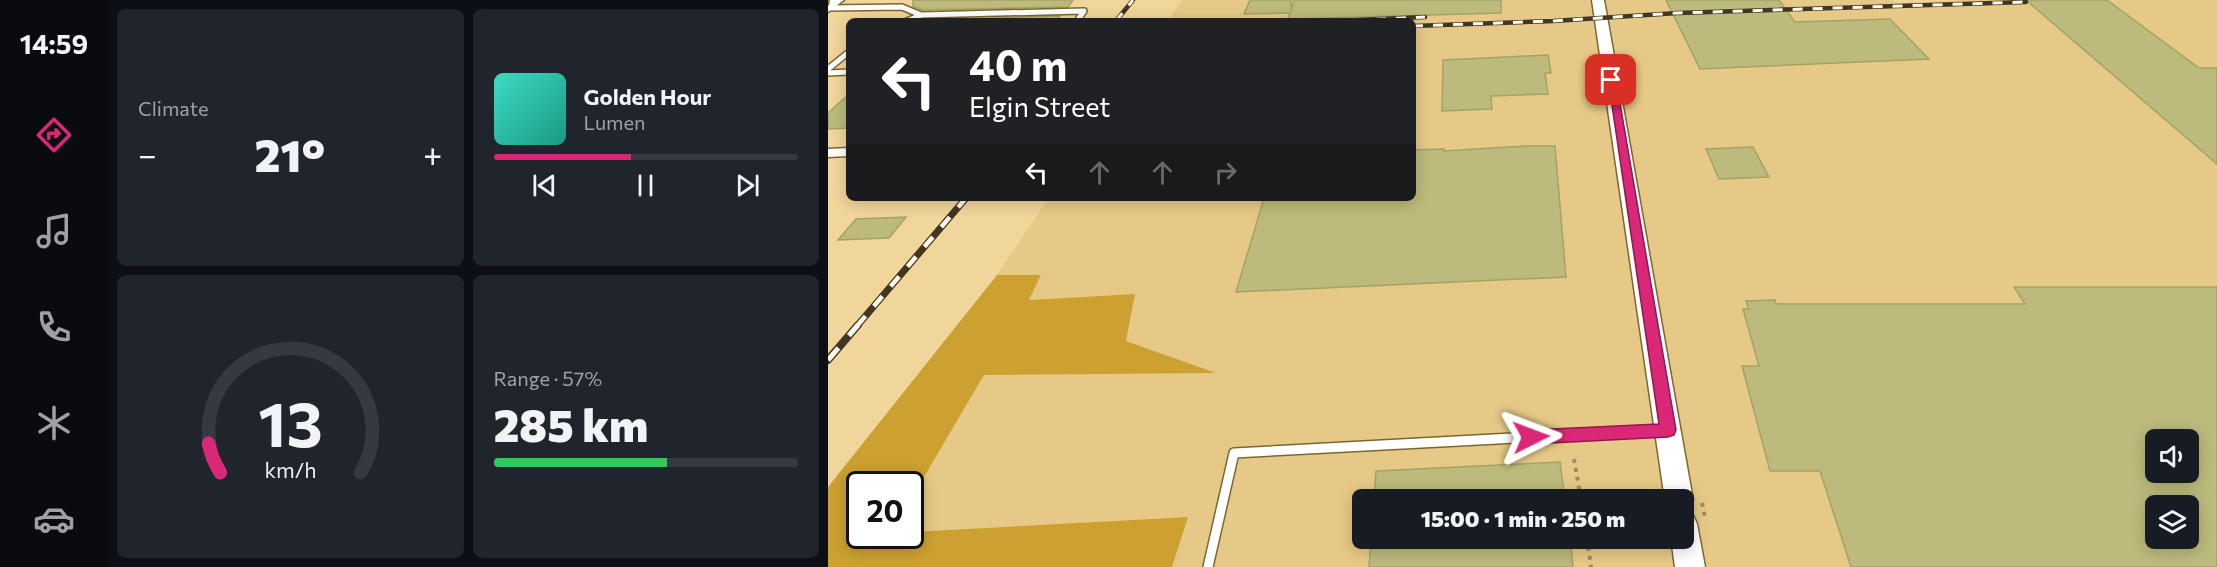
<!DOCTYPE html>
<meta charset="utf-8">
<style>
:root{--surface:#171b24;--page:#20242c;--text:#f1f3f6;--muted:#9ea1a6;--line:#363941;--accent:#db2777}
body{margin:0;font-family:Commissioner,sans-serif;background:var(--page);color:var(--text);height:100vh;display:flex;flex-direction:column;font-size:22px;white-space:nowrap}
*{box-sizing:border-box;margin:0}
p{font-size:20px;color:var(--muted)}
.icon{flex:none;width:33px;height:33px;fill:none;stroke:currentColor;stroke-width:2;stroke-linecap:round;stroke-linejoin:round}
.map{position:relative;flex:1;overflow:hidden}
.details{display:flex;flex-direction:column;gap:9px;padding:9px;background:#0d0f14;width:720px}
.details>*{flex:none}
.guide{position:absolute;left:18px;top:18px;width:570px;height:183px;border-radius:9px;box-shadow:0 3px 15px #0003;background:#202124;color:#fff;overflow:hidden}
.tools{position:absolute;left:1317px;top:429px;display:grid;gap:12px}
.tools a{display:grid;place-items:center;width:54px;height:54px;border-radius:9px;background:var(--surface);box-shadow:0 3px 15px #0003;font-size:30px}
.speed{position:absolute;left:18px;top:471px;display:flex;gap:12px;font-size:30px;font-weight:700;text-align:center}
.speed>*{display:grid;place-content:center;width:78px;height:78px;border-radius:50%;background:var(--surface);box-shadow:0 3px 15px #0003;line-height:1}
.speed .limit{border:3px solid #111;border-radius:9px;background:#fff;color:#111}
.pin{position:absolute;display:grid;place-items:center;width:51px;height:51px;color:#fff;margin:-26px;border-radius:12px;box-shadow:0 3px 9px #0006}
.me{position:absolute;width:66px;margin:-33px;rotate:87deg;stroke-linejoin:round;filter:drop-shadow(0 0 4px #0008)}
.turn{display:flex;align-items:center;gap:21px;height:126px;padding:0 24px;font-size:27px}
.turn .icon{width:78px;height:78px;stroke-width:2.5}
.turn b{display:block;font-size:42px;line-height:51px}
.lanes{display:flex;align-items:center;height:57px;padding:0 24px;background:#0003;justify-content:center;gap:30px;direction:ltr}
.lanes .off{opacity:.35}
.big{font-size:45px;font-weight:800;line-height:1.1}
.details .card{flex:1;display:flex;flex-direction:column;justify-content:center;gap:9px;min-width:0;padding:0 21px;border-radius:9px;background:var(--page)}
.details .dial{align-items:center;gap:0}
.dial svg{height:156px;overflow:visible;fill:none;stroke:var(--line);stroke-width:7;stroke-linecap:round;text-anchor:middle}
.dial text{fill:var(--text);stroke:none}
.song{display:flex;align-items:center;gap:18px}
.cover{width:72px;height:72px;border-radius:9px;background:linear-gradient(135deg,hsl(170 70% 55%),hsl(170 70% 35%))}
.played{height:6px;border-radius:3px;background:linear-gradient(90deg,var(--accent) 45%,var(--line) 45%)}
.keys{display:flex;justify-content:space-around;direction:ltr}
.heat{display:flex;justify-content:space-between;align-items:center;font-size:33px;direction:ltr}
.charge{height:9px;border-radius:4px;background:linear-gradient(90deg,#34c759 57%,var(--line) 0)}
.details .tiles{flex:1;display:grid;gap:9px;grid-template-columns:repeat(2,1fr)}
.trip{position:absolute;left:524px;top:489px;width:342px;height:60px;border-radius:9px;background:var(--surface);box-shadow:0 3px 15px #0003;font-weight:800;line-height:60px;text-align:center}
main{display:flex;flex:1;min-height:0}
.tab-bar{display:flex;flex-direction:column;width:108px;justify-content:space-around;align-items:center;background:#090b0e;color:var(--muted)}
.tab-bar .icon{width:42px;height:42px}
.tab-bar .selected{color:var(--accent)}
.tab-bar b{font-size:27px;color:var(--text)}
.map>svg:first-child{display:block}
.built{fill:#e7c987;fill-rule:evenodd}
.forest{fill:#cda131}
.building{fill:#bcba7c;stroke:#a4a265;stroke-width:1.5;fill-rule:evenodd}
.lines{fill:none;stroke-linecap:round;stroke-linejoin:round}
.lane-far1-casing{stroke:#7e662d;stroke-width:8}
.lane-casing{stroke:#7e662d;stroke-width:12}
.street-casing{stroke:#7e662d;stroke-width:3}
.secondary-casing{stroke:#7e662d;stroke-width:3}
.path{stroke:#a18c62;stroke-width:4;stroke-dasharray:4 5;stroke-linecap:butt}
.lane-far1{stroke:#fff;stroke-width:5}
.lane{stroke:#fff;stroke-width:9}
.street{fill:#fff;fill-rule:evenodd}
.secondary{fill:#fff;fill-rule:evenodd}
.rail-far2-casing{stroke:#433620;stroke-width:4.5}
.rail-far1-casing{stroke:#433620;stroke-width:7}
.rail-casing{stroke:#433620;stroke-width:8}
.rail-far2{stroke:#fffaee;stroke-width:3;stroke-dasharray:10;stroke-linecap:butt}
.rail-far1{stroke:#fffaee;stroke-width:4.5;stroke-dasharray:13;stroke-linecap:butt}
.rail{stroke:#fffaee;stroke-width:5;stroke-dasharray:16;stroke-linecap:butt}
.route{fill:#db2777;stroke:#8e194d;stroke-width:1.5}
</style>
<main>
<nav class="tab-bar">
<b>14:59</b>
<svg class="icon selected" aria-label="directions" viewBox="0 0 24 24"><path d="M12 3l9 9-9 9-9-9zM9 14v-3h6M13 9l2 2-2 2"/></svg>
<svg class="icon" aria-label="music" viewBox="0 0 24 24"><path d="M9 18V5l10-2v13"/><circle cx="6" cy="18" r="3"/><circle cx="16" cy="16" r="3"/></svg>
<svg class="icon" aria-label="phone" viewBox="0 0 24 24"><path d="M5 4h4l2 5-3 2q2 4 5 5l2-3 5 2v4C11 20 4 13 5 4z"/></svg>
<svg class="icon" aria-label="climate" viewBox="0 0 24 24"><path d="M12 3v18M4 7l16 10M4 17L20 7"/></svg>
<svg class="icon" aria-label="car" viewBox="0 0 24 24"><path d="M5 17H2v-5l4-1 3-4h7l3 4 3 1v5h-3M9 17h6M6 11h13"/><circle cx="7" cy="17" r="2"/><circle cx="17" cy="17" r="2"/></svg>
</nav>
<section class="details">
<div class="tiles">
<div class="card"><p>Climate</p>
<div class="heat"><a>−</a><b class="big">21°</b><a>+</a></div>
</div>
<div class="card">
<div class="song"><i class="cover"></i><div><b>Golden Hour</b><p>Lumen</p></div></div>
<div class="played"></div>
<div class="keys"><svg class="icon" aria-label="previous" viewBox="0 0 24 24"><path d="M18 5L8 12l10 7zM5 5v14"/></svg><svg class="icon" aria-label="pause" viewBox="0 0 24 24"><path d="M8 5v14M16 5v14"/></svg><svg class="icon" aria-label="next" viewBox="0 0 24 24"><path d="M6 5l10 7-10 7zM19 5v14"/></svg></div>
</div>
<div class="card dial"><svg viewBox="0 0 100 80">
<path d="M14 69A42 42 0 1 1 86 69"/>
<path d="M14 69A42 42 0 0 1 8 54" stroke="#db2777"/>
<text x="50" y="56" font-size="32" font-weight="700">13</text>
<text x="50" y="72" font-size="11">km/h</text>
</svg></div>
<div class="card"><p>Range · 57%</p><b class="big">285 km</b><div class="charge"></div></div>
</div>
</section>
<div class="map">
<svg width="1389" height="567" viewBox="0 0 1389 567">
<rect width="100%" height="100%" fill="#f1d69b"/>
<!-- built -->
<path class="built" d="M354 0H1065L1068 3 1134 0H1389V567H344L359 517 83 532V499L156 375 385 372 298 341 307 294 201 300 213 275H169L221 198H585V21H340ZM1328 440H1360V472H1328ZM534 500H855V538H534ZM1328 506H1360V538H1328Z"/>
<!-- forest -->
<polygon class="forest" points="169,275 213,275 201,300 307,294 298,341 388,373 156,375 83,499 82,484 32,484 32,536 82,536 83,532 360,517 344,567 0,567 0,487"/>
<!-- building -->
<g class="building">
<polygon points="85,0 245,0 240,7 94,10 85,6"/>
<polygon points="422,0 463,0 463,11 466,0 673,0 673,13 460,19 462,13 416,14"/>
<polygon points="838,0 951,0 967,22 1062,19 1101,59 872,69"/>
<polygon points="1198,0 1279,0 1371,68 1389,68 1389,164"/>
<polygon points="232,16 229,21 91,21 94,20"/>
<polygon points="720,55 723,73 717,73 720,94 663,96 664,109 614,111 615,60"/>
<polygon points="21,94 21,128 0,129 0,113"/>
<polygon points="699,146 727,146 738,277 408,292 436,198 585,198 585,150 616,149 616,151"/>
<polygon points="925,147 941,177 891,179 878,149"/>
<polygon points="78,217 61,238 10,240 28,219"/>
<path d="M1186 287H1389V567H1023L992 471H942L914 366H931L915 309H921L918 301 947 300 948 304H1197ZM1328 440H1360V472H1328ZM1328 506H1360V538H1328Z"/>
<polygon points="732,462 737,500 546,500 548,471"/>
<polygon points="543,538 742,538 745,567 541,567"/>
</g>
<g class="lines">
<!-- lane-far1 casing -->
<g class="lane-far1-casing">
<g id="lane-far1">
<polyline points="0,8 74,7 93,15 256,11 249,21"/>
<polyline points="79,21 93,15"/>
<polyline points="0,69 21,52"/>
<polyline points="0,73 21,72"/>
</g>
</g>
<!-- lane casing -->
<g class="lane-casing">
<polyline id="lane" points="380,567 406,453 836,430"/>
</g>
<!-- street casing -->
<g class="street-casing">
<polygon id="street" points="21,148 21,156 0,157 0,149"/>
</g>
<!-- secondary casing -->
<g class="secondary-casing">
<g id="secondary">
<polygon points="2,0 16,0 0,12"/>
<polygon points="764,0 776,0 865,500 861,509 855,511 855,500 837,500"/>
<polygon points="855,511 865,515 869,524 877,567 847,567 843,538 855,538"/>
</g>
</g>
<!-- path -->
<g class="path">
<polyline points="746,459 753,500"/>
<polyline points="874,503 877,517"/>
<polyline points="759,538 763,567"/>
</g>
<!-- lane-far1 -->
<use href="#lane-far1" class="lane-far1"/>
<!-- lane -->
<use href="#lane" class="lane"/>
<!-- street -->
<use href="#street" class="street"/>
<!-- secondary -->
<use href="#secondary" class="secondary"/>
<!-- rail-far2 casing -->
<g class="rail-far2-casing">
<g id="rail-far2">
<polyline points="288,21 305,0"/>
<polyline points="508,21 597,17"/>
<polyline points="585,26 725,21 850,13 1198,2"/>
</g>
</g>
<!-- rail-far1 casing -->
<g class="rail-far1-casing">
<polyline id="rail-far1" points="29,326 138,198"/>
</g>
<!-- rail casing -->
<g class="rail-casing">
<polyline id="rail" points="0,360 30,325"/>
</g>
<!-- rail-far2 -->
<use href="#rail-far2" class="rail-far2"/>
<!-- rail-far1 -->
<use href="#rail-far1" class="rail-far1"/>
<!-- rail -->
<use href="#rail" class="rail"/>
</g>
<!-- route -->
<polygon class="route" points="780,78 788,80 848,430 846,435 840,437 703,444 697,442 695,437 697,432 703,430 831,424"/>
</svg>
<div class="tools">
<a><svg class="icon" aria-label="sound" viewBox="0 0 24 24"><path d="M4 9h4l5-4v14l-5-4H4zM17 9q2 3 0 6"/></svg></a>
<a><svg class="icon" aria-label="layers" viewBox="0 0 24 24"><path d="M12 4l9 5-9 5-9-5zM3 14l9 5 9-5"/></svg></a>
</div>
<div class="speed"><div class="limit">20</div></div>
<div class="pin" style="left:783px;top:80px;background:#d93025"><svg class="icon" aria-label="arrive" viewBox="0 0 24 24"><path d="M6 21V4h12l-3 4 3 4H6"/></svg></div>
<svg class="me" style="left:703px;top:437px" viewBox="-20 -20 40 40"><path d="M0-17L14 15 0 8-14 15z" fill="#db2777" stroke="#fff" stroke-width="4"/></svg>
<div class="trip">15:00 · 1 min · 250 m</div>
<div class="guide">
<div class="turn"><svg class="icon" aria-label="left" viewBox="0 0 24 24"><path d="M17 20v-9H6M10 6l-5 5 5 5"/></svg><div><b>40 m</b>Elgin Street</div></div>
<div class="lanes"><svg class="icon" aria-label="left" viewBox="0 0 24 24"><path d="M17 20v-9H6M10 6l-5 5 5 5"/></svg><svg class="icon off" aria-label="ahead" viewBox="0 0 24 24"><path d="M12 20V5M6 11l6-6 6 6"/></svg><svg class="icon off" aria-label="ahead" viewBox="0 0 24 24"><path d="M12 20V5M6 11l6-6 6 6"/></svg><svg class="icon off" aria-label="right" viewBox="0 0 24 24"><path d="M7 20v-9h11M14 6l5 5-5 5"/></svg></div>
</div>
</div>
</main>
